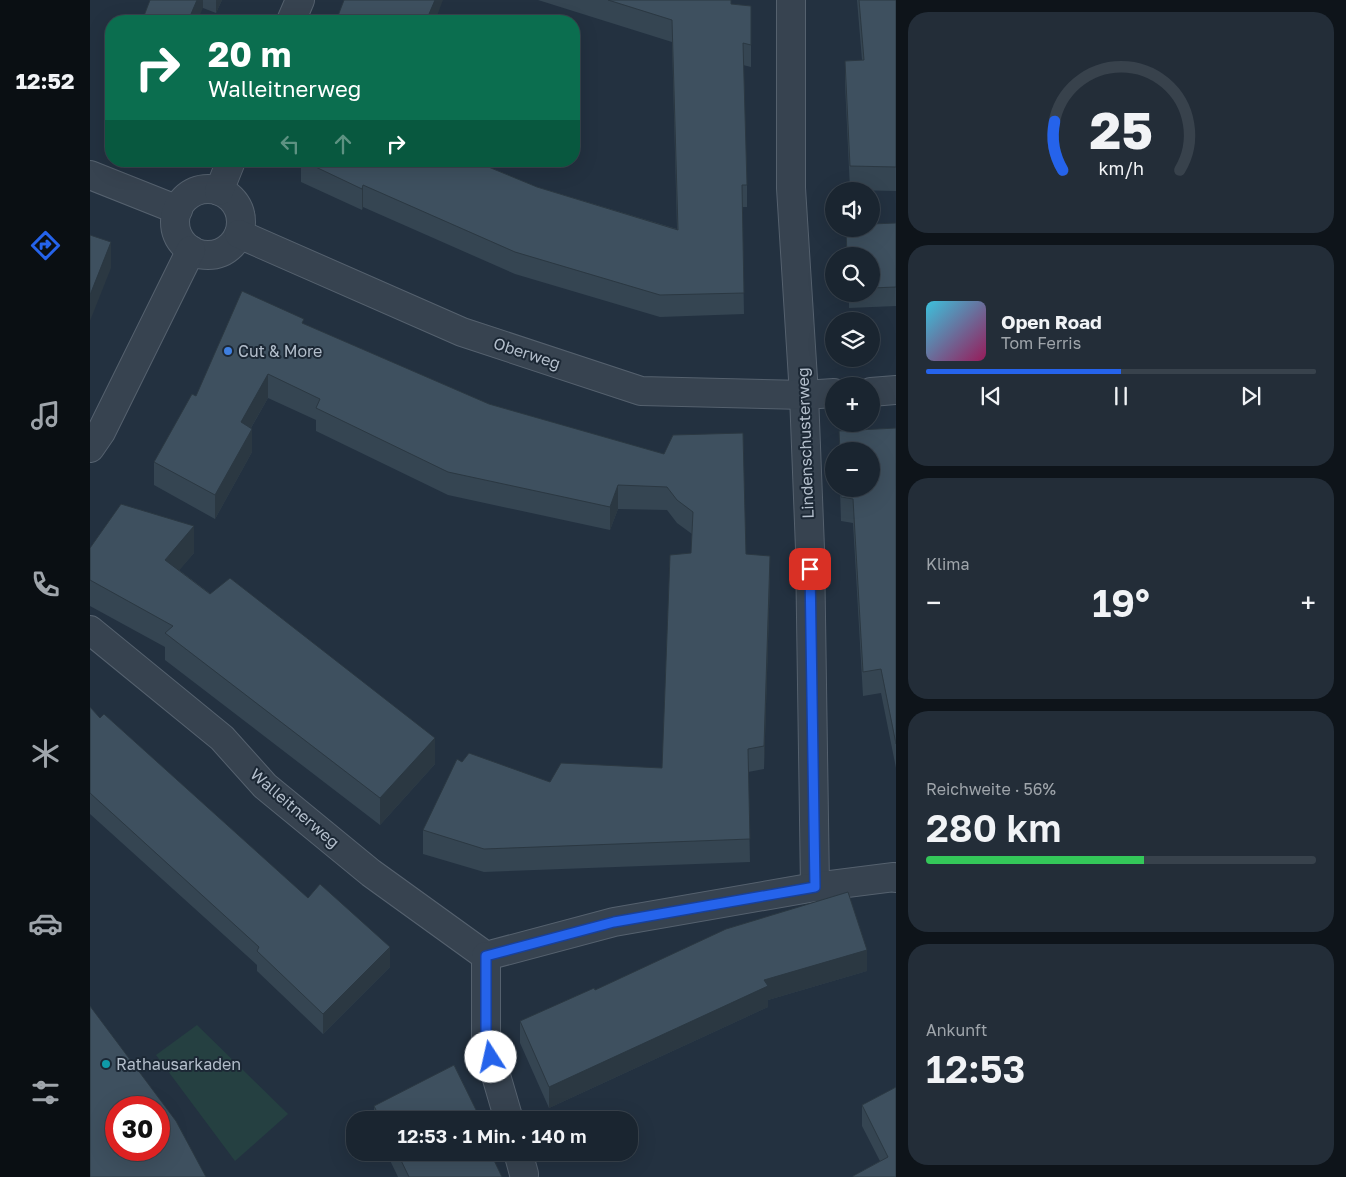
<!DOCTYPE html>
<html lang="de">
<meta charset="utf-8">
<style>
:root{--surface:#1a2530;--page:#232d38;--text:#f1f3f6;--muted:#9fa5ab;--line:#38424c;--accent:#2563eb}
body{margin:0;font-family:"Golos Text",sans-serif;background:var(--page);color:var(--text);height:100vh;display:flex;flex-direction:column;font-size:19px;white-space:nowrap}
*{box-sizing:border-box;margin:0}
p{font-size:16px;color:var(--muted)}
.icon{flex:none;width:28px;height:28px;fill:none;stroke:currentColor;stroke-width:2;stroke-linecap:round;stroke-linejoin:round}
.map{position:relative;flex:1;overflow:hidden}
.side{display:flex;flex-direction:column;gap:12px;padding:12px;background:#0e141a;width:450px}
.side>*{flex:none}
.banner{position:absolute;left:15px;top:15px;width:475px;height:152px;border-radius:20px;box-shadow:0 5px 20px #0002,0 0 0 1px var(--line);background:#0b6e4f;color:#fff;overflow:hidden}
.buttons{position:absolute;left:735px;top:182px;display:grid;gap:10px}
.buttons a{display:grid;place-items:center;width:55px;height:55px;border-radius:50%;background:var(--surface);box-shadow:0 5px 20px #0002,0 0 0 1px var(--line);font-size:25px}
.speed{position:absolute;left:15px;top:1096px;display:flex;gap:10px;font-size:25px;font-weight:700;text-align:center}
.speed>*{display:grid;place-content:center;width:65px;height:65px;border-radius:50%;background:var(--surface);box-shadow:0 5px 20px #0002,0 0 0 1px var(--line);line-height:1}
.speed .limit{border:8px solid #d22;background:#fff;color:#111}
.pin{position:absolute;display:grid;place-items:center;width:42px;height:42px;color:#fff;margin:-21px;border-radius:10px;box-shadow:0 2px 8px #0006}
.me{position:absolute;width:55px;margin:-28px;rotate:350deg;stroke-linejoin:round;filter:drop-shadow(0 0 4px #0008)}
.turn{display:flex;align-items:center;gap:18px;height:105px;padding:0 20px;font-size:22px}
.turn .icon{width:65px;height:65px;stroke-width:2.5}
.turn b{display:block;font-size:35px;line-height:42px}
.lanes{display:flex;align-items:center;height:48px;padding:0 20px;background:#0003;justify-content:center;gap:25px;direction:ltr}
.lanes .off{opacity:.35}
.big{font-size:38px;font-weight:600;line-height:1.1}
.side .tile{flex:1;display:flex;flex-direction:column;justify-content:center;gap:8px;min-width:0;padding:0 18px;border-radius:20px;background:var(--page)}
.side .dial{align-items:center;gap:0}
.dial svg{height:130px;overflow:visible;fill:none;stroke:var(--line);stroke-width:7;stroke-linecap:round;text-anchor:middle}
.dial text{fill:var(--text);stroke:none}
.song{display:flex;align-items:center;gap:15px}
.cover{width:60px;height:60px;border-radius:8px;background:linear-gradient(135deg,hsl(190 70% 55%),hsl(330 70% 35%))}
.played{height:5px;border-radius:2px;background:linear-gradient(90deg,var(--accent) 50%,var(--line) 50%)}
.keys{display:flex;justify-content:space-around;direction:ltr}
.heat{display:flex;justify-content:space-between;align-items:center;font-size:28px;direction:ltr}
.charge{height:8px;border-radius:4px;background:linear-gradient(90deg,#34c759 56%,var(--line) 0)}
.trip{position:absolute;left:256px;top:1111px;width:292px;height:50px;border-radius:20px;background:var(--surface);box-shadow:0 5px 20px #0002,0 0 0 1px var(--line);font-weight:600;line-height:50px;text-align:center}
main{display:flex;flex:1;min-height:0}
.tab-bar{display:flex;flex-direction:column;width:90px;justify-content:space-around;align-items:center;background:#0a0f13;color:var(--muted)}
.tab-bar .icon{width:35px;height:35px}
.tab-bar .selected{color:var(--accent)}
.tab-bar b{font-size:22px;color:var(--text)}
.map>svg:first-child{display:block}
.green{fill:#254041}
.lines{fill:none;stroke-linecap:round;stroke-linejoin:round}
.minor-casing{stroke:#55616e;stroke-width:30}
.minor{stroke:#374350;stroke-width:28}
.wall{fill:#354552}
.shaded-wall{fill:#2b3842}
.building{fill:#3e505f;stroke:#2b3842;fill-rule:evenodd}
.route-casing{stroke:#184099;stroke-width:12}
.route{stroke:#2563eb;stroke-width:9}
.shop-dot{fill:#3f7fe0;stroke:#1c2835;stroke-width:2}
.culture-dot{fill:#0f9aa8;stroke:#1c2835;stroke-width:2}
.labels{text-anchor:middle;stroke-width:4;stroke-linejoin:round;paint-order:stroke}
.poi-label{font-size:16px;fill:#b3becb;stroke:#1c2835;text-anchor:start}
.street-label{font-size:16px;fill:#b3becb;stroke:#1c2835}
</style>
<main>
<nav class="tab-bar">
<b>12:52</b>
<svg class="icon selected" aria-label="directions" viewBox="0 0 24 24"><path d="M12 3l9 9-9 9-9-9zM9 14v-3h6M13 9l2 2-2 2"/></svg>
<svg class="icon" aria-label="music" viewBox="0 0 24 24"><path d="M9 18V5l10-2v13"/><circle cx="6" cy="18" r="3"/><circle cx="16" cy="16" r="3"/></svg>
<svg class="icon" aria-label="phone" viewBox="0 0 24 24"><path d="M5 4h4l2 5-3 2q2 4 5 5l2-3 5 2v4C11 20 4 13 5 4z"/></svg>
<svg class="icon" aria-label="climate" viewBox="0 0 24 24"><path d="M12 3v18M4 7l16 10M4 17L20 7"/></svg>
<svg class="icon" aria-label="car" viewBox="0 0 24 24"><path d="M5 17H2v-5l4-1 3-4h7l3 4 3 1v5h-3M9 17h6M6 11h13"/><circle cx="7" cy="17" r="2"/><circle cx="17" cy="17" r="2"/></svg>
<svg class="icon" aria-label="filters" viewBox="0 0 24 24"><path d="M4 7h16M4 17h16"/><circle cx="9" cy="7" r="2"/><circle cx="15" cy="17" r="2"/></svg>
</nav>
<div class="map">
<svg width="806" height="1177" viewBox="0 0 806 1177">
<rect width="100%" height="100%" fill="#233140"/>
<!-- green -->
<polygon class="green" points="107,1025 198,1114 145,1161 66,1055"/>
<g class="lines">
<!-- minor casing -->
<g class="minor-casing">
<g id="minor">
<polyline points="701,0 701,188 714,395 720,549 725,887"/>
<polyline points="201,21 210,0"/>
<polyline points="0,175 88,210"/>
<circle cx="118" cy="222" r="33"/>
<polyline points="129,191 141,161"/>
<polyline points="149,234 372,332 551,391 714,395 744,393"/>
<polyline points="781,392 806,390"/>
<polyline points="0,448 11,432 101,250"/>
<polyline points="0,630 132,738 175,786 281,873 396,956 524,922 725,887 804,877 806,878"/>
<polyline points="396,956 396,1041 419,1120"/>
<polyline points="428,1152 434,1174"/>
</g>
</g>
<!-- minor -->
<use href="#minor" class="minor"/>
</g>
<!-- wall -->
<g class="wall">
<polygon points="60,0 132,0 126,13 113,8"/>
<polygon points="448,0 641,0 641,4 661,6 661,67 653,65 657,185 657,207 652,207 654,314 570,317 425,274 273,207 272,210 211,182 211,161 384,161 447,187 587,229 582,42"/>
<polygon points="767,0 806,0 806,191 760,190 755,84 755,61 772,60"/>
<polygon points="806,223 806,306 759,308 759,294 781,294 781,256 756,256 756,229"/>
<polygon points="214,324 399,404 574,454 656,554 680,579 674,769 658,772 660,862 394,872 333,854 333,830 372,762 460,782 572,768 601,553 602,534 587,523 577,510 528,509 520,530 358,495 226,431 226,420 178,398 161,428 162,452 125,519 64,485 64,462 106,396"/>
<polygon points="806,428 806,768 791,693 773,696 763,523 751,521 750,489 781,489 781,451 749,451 749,431"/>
<polygon points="0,548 104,553 89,570 345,764 290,825 75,660 75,647 0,606"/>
<polygon points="0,707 10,718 218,898 300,967 233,1034 167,971 167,965 0,814"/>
<polygon points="777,971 678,1000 678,1007 459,1108 430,1043 430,1021 505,990"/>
<polygon points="806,1087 806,1177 763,1177 763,1176 790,1161 772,1126 772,1105"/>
<polygon points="284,1106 391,1120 284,1120"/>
<polygon points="296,1152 400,1152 412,1177 308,1177"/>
</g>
<!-- shaded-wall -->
<g class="shaded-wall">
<polygon points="107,0 113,0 113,8 107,21 98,21"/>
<polygon points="126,0 132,0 126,13"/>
<polygon points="345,0 353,0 345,21 336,21"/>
<polygon points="273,185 273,207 272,210 272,189"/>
<polygon points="21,242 21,268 0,321 0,295"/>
<polygon points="178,374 178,398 151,445 151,422"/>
<polygon points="162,429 162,452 125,519 125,495"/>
<polygon points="528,485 528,509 520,530 520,507"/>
<polygon points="104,526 104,553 75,587 75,560"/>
<polygon points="680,556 680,579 674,769 674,746"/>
<polygon points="345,738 345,764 290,825 290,798"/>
<polygon points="300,947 300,967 233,1034 233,1014"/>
<polygon points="777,950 777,971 678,1000 678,1007 459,1108 459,1087 674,980"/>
</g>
<!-- building -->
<g class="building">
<polygon points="60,0 107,0 98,21 52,21"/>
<polygon points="254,0 345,0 336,21 246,21"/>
<polygon points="518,0 641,0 641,4 661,6 661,45 653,43 657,185 652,185 654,293 570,295 425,252 273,185 272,189 213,161 384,161 447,187 588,230 582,20"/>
<polygon points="769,0 806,0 806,167 760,166 755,61 774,60"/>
<polygon points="806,223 806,287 781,288 781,256 757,256 756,229 781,229 781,224"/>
<polygon points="0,235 21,242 0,295"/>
<polygon points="152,291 214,319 212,323 399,404 574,454 583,435 653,433 656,554 680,556 674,746 658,749 660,839 394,849 333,830 367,759 372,762 379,753 460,782 471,763 572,768 580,555 601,553 603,512 587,500 577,487 528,485 520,507 358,472 226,408 230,399 178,374 151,422 162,429 125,495 64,462 102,394 106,396"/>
<polygon points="806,428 806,744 791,669 773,672 763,499 751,497 751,489 781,489 781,451 750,451 749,431"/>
<polygon points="31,504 104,526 75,560 120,594 140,578 345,738 290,798 75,633 83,626 0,580 0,548"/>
<polygon points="0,707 10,718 14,714 218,898 230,884 300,947 233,1014 167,951 169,947 0,793"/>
<polygon points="758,892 777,950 674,980 678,986 459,1087 430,1021 504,988 505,990 636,929"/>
<path d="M0 1006 86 1121 116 1177H0ZM26 1108H69V1150H26Z"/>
<polygon points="364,1065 391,1120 291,1120 284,1106"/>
<polygon points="806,1087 806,1177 763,1177 763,1176 798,1157 772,1105"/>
<polygon points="307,1152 400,1152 412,1177 319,1177"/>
</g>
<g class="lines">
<!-- route casing -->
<g class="route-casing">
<polyline id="route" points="401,1057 396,1041 396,956 524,922 725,887 720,569"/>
</g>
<!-- route -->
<use href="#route" class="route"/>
</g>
<!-- markers -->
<circle class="shop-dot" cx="138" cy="351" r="5"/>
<circle class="culture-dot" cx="16" cy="1064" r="5"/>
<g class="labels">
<!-- poi labels -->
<g class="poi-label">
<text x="148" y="357">Cut &amp; More</text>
<text x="26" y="1070">Rathausarkaden</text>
</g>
<!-- street labels -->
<g class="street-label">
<text transform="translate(437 353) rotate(18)" y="6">Oberweg</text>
<text transform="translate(715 443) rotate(-92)" y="6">Lindenschusterweg</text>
<text transform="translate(205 808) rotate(41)" y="6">Walleitnerweg</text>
</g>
</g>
</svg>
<div class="buttons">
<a><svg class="icon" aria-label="sound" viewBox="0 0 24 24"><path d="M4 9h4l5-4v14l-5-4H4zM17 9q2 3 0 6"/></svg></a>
<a><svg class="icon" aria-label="search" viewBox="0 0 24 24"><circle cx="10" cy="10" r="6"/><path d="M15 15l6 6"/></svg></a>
<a><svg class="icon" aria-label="layers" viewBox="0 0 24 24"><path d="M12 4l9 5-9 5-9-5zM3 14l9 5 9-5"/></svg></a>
<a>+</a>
<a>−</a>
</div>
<div class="speed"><div class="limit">30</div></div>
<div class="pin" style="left:720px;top:569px;background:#d93025"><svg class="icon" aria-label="arrive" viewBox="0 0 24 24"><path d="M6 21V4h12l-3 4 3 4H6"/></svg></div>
<svg class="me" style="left:401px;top:1057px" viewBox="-20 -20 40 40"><circle r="19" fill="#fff"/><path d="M0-13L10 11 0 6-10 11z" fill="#2563eb"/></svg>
<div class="trip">12:53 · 1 Min. · 140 m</div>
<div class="banner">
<div class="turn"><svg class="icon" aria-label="right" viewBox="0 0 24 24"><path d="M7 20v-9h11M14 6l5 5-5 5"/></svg><div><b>20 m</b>Walleitnerweg</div></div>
<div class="lanes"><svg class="icon off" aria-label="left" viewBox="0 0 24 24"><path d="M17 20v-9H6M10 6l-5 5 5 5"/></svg><svg class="icon off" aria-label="ahead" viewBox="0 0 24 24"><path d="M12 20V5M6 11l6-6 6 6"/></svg><svg class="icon" aria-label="right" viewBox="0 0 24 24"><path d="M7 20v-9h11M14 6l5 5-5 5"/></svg></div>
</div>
</div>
<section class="side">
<div class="tile dial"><svg viewBox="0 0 100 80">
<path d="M14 69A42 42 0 1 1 86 69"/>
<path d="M14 69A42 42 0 0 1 9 39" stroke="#2563eb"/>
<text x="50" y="56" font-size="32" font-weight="700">25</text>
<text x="50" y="72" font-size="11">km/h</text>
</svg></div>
<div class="tile">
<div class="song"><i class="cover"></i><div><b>Open Road</b><p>Tom Ferris</p></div></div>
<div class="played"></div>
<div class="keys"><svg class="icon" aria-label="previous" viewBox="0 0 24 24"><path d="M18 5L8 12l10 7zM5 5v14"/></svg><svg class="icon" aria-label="pause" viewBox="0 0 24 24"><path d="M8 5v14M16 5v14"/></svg><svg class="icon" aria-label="next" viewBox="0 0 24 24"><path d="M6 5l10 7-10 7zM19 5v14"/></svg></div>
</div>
<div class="tile"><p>Klima</p>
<div class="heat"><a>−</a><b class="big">19°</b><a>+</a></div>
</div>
<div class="tile"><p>Reichweite · 56%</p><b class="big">280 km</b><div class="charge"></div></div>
<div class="tile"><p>Ankunft</p><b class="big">12:53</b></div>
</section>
</main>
